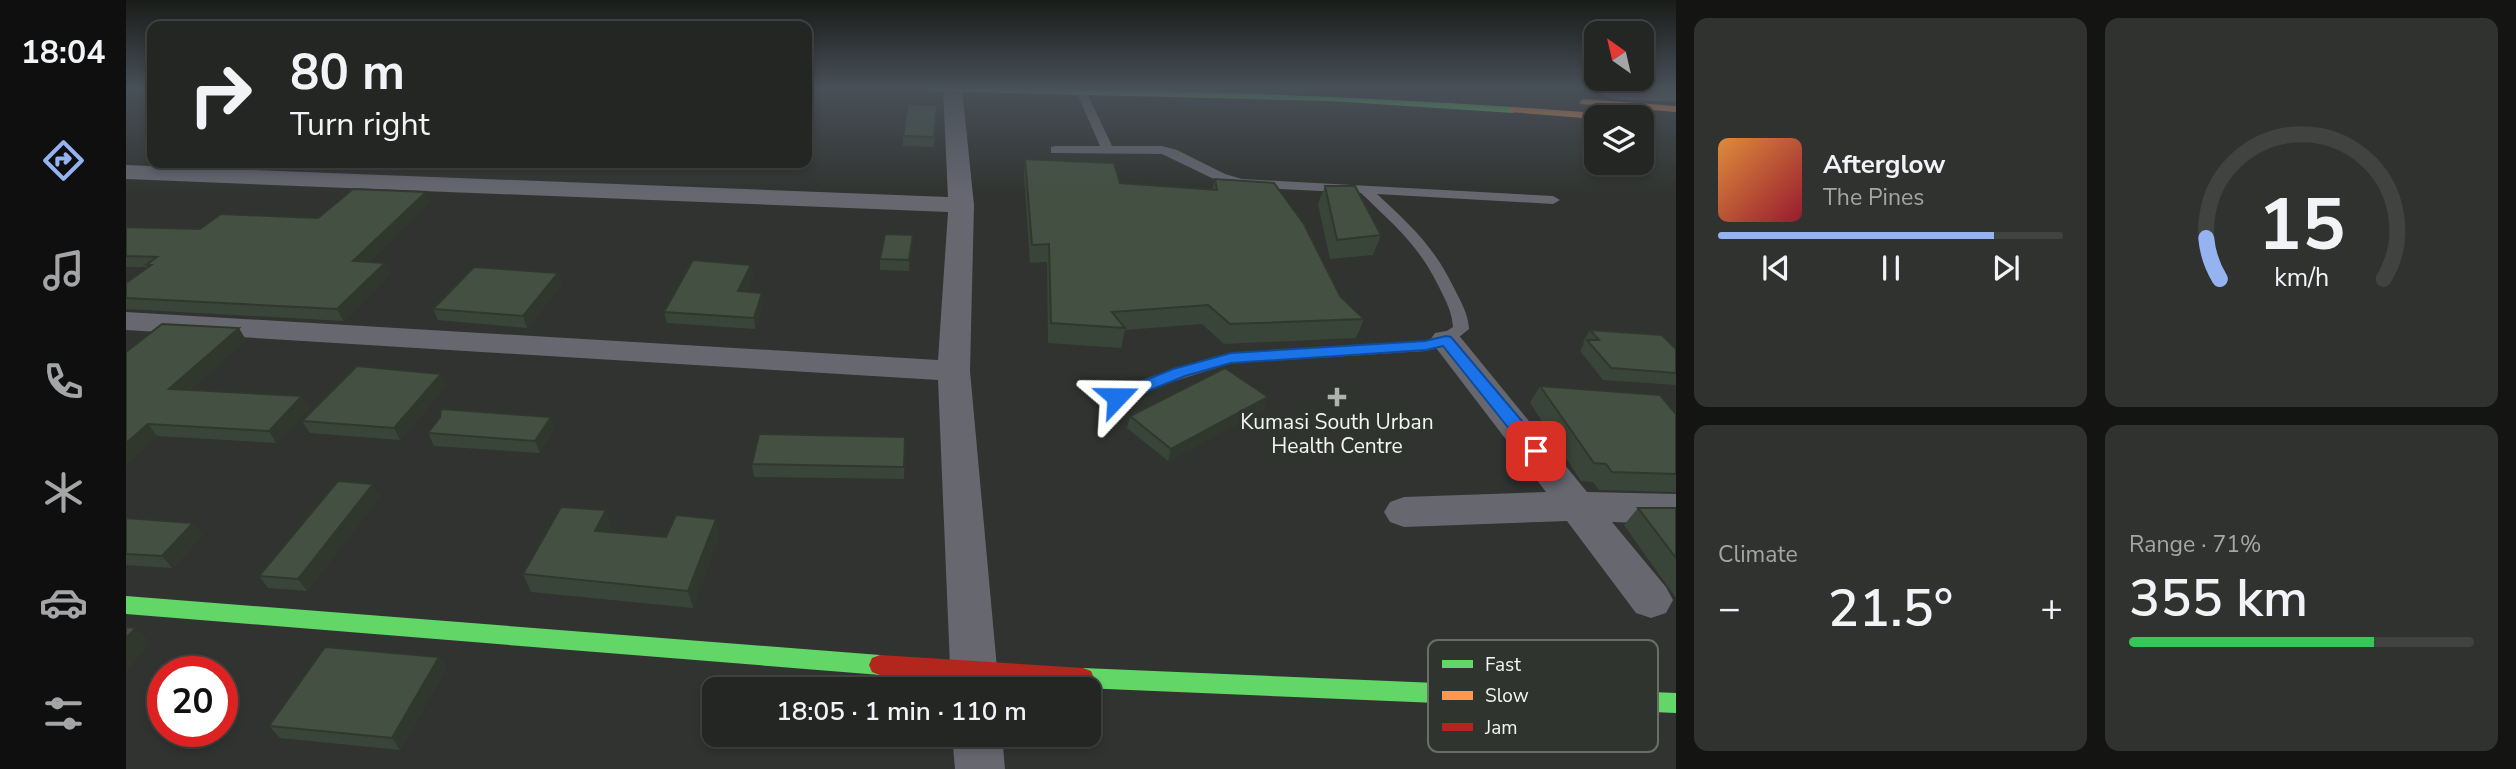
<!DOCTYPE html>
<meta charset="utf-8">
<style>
:root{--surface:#242623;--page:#303230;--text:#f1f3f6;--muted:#a3a5a6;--line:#414341;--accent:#95b2f1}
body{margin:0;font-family:"Nunito Sans",sans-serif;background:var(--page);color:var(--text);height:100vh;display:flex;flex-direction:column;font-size:26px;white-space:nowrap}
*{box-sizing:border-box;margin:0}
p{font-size:23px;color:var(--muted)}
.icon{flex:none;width:38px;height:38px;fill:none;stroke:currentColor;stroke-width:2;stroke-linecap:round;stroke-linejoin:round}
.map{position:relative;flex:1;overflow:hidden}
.panel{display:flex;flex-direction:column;gap:18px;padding:18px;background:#141513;width:840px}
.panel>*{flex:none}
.guide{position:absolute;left:21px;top:21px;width:665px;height:147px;border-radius:14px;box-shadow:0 4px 10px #0003,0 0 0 2px var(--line);background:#242623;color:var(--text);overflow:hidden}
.needle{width:46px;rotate:326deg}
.buttons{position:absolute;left:1458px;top:21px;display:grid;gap:14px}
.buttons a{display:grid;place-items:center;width:70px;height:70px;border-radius:14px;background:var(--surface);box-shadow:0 4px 10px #0003,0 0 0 2px var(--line);font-size:35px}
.speed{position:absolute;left:21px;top:656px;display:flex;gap:14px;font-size:35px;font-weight:700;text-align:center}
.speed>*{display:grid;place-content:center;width:91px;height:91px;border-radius:50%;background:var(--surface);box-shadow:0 4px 10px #0003,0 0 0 2px var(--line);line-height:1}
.speed .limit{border:10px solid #d22;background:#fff;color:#111}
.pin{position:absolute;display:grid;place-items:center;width:60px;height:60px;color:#fff;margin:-30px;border-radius:14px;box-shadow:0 4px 10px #0006}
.me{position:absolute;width:77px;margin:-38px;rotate:67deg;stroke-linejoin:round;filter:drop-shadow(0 0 5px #0008)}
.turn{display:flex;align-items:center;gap:24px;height:147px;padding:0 28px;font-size:32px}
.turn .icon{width:91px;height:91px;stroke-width:2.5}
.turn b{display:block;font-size:49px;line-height:60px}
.big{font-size:52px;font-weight:600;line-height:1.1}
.panel .widget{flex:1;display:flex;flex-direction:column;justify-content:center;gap:10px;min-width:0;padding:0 24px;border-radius:14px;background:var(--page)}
.panel .dial{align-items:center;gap:0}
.dial svg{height:182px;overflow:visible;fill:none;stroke:var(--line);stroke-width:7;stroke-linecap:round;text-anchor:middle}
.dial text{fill:var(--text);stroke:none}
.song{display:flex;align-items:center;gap:21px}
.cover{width:84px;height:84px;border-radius:10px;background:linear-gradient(135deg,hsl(30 70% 55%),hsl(350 70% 35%))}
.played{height:7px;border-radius:4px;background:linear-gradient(90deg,var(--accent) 80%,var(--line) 80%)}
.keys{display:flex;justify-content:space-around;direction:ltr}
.heat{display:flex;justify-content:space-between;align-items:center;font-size:38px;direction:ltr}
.charge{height:10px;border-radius:5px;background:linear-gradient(90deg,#34c759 71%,var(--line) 0)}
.panel .tiles{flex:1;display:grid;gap:18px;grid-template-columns:repeat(2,1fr)}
.trip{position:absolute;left:576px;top:677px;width:399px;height:70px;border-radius:14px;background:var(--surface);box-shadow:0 4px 10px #0003,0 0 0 2px var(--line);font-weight:600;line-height:70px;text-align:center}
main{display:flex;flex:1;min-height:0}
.tabs{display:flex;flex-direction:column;width:126px;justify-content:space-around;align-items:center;background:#0e0f0e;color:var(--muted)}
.tabs .icon{width:49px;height:49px}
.tabs .active{color:var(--accent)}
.tabs b{font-size:32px;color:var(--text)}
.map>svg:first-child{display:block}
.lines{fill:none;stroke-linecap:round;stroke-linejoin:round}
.lane{fill:#676770;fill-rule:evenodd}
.street{fill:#676770;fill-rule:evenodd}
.fast{fill:#63d668;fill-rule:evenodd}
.slow{fill:#ff974d;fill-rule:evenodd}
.jam{fill:#b3261e;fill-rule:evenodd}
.wall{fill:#3a4539}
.shaded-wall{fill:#30382e}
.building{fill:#445042;stroke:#30382e;stroke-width:2}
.route{fill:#1a73e8;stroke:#114b97;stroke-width:2}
.poi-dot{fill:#afb2ae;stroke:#2f342e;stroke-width:2.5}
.labels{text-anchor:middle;stroke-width:7;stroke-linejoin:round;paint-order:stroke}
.poi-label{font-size:21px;fill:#f3f6f2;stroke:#2f342e}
.key{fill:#2f342e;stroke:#6a6e69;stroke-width:2}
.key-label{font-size:19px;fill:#f3f6f2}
</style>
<main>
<nav class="tabs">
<b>18:04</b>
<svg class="icon active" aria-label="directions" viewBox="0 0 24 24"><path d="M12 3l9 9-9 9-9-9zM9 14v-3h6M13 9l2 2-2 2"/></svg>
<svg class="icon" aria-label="music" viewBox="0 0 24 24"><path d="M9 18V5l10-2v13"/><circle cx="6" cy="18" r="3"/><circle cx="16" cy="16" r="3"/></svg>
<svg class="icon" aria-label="phone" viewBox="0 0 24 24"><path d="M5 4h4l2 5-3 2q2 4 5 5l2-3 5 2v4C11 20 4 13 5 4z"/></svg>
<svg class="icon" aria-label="climate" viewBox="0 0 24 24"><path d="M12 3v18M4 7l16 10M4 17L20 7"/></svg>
<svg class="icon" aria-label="car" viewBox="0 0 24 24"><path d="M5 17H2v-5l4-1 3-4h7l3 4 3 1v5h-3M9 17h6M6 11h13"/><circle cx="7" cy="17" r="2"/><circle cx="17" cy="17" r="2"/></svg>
<svg class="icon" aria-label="filters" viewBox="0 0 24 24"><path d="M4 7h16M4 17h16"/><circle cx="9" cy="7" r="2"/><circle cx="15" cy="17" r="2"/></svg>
</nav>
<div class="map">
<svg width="1550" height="769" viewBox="0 0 1550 769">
<rect width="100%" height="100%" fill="#30332f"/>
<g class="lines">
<!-- lane -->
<path class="lane" d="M956 90 961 93 986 146H1036L1051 150 1099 174 1116 179 1427 196 1434 200 1427 204 1251 194C1285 226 1307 245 1328 288 1335 302 1342 313 1343 329L1322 346 1300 351 1106 363 1036 385 991 403 985 401 982 397 985 393 1024 377 1105 353 1300 341 1310 338 1327 327C1326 313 1321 303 1315 291 1293 245 1271 228 1235 193L1116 187 1090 180 1036 154 925 153V147L929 146H974L951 93Z"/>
<!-- street -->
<g class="street">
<polygon points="836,88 848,205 844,371 873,690 825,690 812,380 0,330 0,312 812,360 822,212 0,179 0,165 822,197 817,89"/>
<polygon points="1480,88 1550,90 1550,102 1486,99 1476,93"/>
<polygon points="1320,331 1331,333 1461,492 1550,494 1550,524 1486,522 1540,587 1547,600 1540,613 1525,618 1510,613 1441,521 1278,527 1264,522 1258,512 1264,502 1278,497 1420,492 1304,340 1309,333"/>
<polygon points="826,735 876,735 879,769 829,769"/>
</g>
<!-- fast -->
<g class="fast">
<path d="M799 88C995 88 1191 94 1387 107L1392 110 1387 113 1204 101 803 91Z"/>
<polygon points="0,596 754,655 762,658 765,665 762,672 754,675 0,614"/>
<polygon points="957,668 1550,693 1550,713 957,688 949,685 946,678 949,671"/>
</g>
<!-- slow -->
<g class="slow">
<polygon points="1458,99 1550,106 1550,112 1455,104 1453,102"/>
<polygon points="1387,107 1487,114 1492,117 1470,119 1384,112 1384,108"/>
</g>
<!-- jam -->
<polygon class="jam" points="754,655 957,668 965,671 968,678 965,685 957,688 754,675 746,672 743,665 746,658"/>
</g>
<!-- wall -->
<g class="wall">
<polygon points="811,105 808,147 777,146 777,136"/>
<polygon points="899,159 994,183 1086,190 1089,179 1238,319 1230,338 1098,344 1076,324 999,330 995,348 922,343 921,262 904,263 898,176"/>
<polygon points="1199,186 1255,235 1247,255 1204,259 1192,204"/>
<polygon points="300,192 304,202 243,262 259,263 264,274 217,321 0,309 0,283 22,267 0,267 0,227 74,229 192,218"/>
<polygon points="787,246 783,271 754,270 754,259"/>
<polygon points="625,265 627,276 619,292 636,293 637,304 629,329 541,323 538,312"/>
<polygon points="432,273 435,285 401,328 312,320 307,309"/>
<polygon points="1464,330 1550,349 1550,385 1477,380 1454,351 1458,344 1457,342"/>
<polygon points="120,340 64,390 183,408 150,443 31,436 0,465 0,352"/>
<polygon points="320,386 274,440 184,433 176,421"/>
<polygon points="1414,386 1550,414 1550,492 1473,490 1467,482 1455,481 1404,403"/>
<polygon points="1142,397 1137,410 1042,461 1001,428 1004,416"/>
<polygon points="429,429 414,453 308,446 302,433"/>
<polygon points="779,437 778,479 628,477 626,464"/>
<polygon points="254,496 181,591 142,588 133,576"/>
<polygon points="1512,508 1550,508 1550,598 1498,525"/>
<polygon points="0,518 77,535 46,568 0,565"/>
<polygon points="486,528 483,532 540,537 593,536 567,608 405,592 397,574"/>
<polygon points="313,657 320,669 274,750 154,738 143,726"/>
</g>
<!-- shaded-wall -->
<g class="shaded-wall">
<polygon points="300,192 304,202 233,272 227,261"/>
<polygon points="787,235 787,246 783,271 783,260"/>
<polygon points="259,263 264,274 217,321 211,309"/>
<polygon points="625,265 627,276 613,303 612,291"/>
<polygon points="432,273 435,285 401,328 397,316"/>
<polygon points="636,293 637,304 629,329 628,318"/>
<polygon points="113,328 120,340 52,401 43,389"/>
<polygon points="315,374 320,386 274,440 268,428"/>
<polygon points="176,396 183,408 150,443 143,431"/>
<polygon points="1142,397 1137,410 1042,461 1045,449"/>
<polygon points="425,417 429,429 414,453 409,441"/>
<polygon points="22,424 31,436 0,465 0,443"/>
<polygon points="247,484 254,496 181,591 172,579"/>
<polygon points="480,510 486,528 475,548 469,531"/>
<polygon points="590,519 593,536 567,608 562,591"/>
<polygon points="67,523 77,535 46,568 36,556"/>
<polygon points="10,628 25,643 0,671 0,638"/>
<polygon points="313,657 320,669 274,750 266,738"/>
</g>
<!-- building -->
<g class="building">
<polygon points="782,104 811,105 808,137 777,136"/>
<polygon points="899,159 988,163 994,183 1091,190 1089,179 1148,183 1178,224 1214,296 1238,319 1104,324 1082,305 986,312 999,328 925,323 923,244 906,245"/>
<polygon points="1199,186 1229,186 1255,235 1211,240"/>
<polygon points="227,189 300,192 227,261 259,263 211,309 0,298 0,283 25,265 20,265 31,257 0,256 0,227 74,229 95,214 192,218"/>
<polygon points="759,234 787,235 783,260 754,259"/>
<polygon points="567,260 625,265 612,291 636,293 628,318 538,312"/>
<polygon points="348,267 432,273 397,316 307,309"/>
<polygon points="36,324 113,328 43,389 176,396 143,431 22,424 0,443 0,352"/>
<polygon points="1464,330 1536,335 1550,349 1550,373 1485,368 1461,340 1473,340"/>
<polygon points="231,366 315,374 268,428 176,421"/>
<polygon points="1099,368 1142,397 1045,449 1004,416"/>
<polygon points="1414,386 1534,395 1550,414 1550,474 1486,472 1480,464 1468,463"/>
<polygon points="315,409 425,417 409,441 302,433 314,417"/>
<polygon points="633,434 779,437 778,467 626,464"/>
<polygon points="212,481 247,484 172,579 133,576"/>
<polygon points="435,507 480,510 469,531 540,537 550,515 590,519 562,591 397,574"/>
<polygon points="1512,508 1550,508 1550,558"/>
<polygon points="0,518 67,523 36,556 0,554"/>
<polygon points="0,627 10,628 0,638"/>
<polygon points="199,647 313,657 266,738 143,726"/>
</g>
<!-- sky -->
<linearGradient id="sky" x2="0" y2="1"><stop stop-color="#1a1c1a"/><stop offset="0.45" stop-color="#485058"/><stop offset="1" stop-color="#485058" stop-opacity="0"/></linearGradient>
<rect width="1550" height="196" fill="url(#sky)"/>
<!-- route -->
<polygon class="route" points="1320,336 1325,337 1417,446 1419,451 1417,455 1404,455 1317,346 1300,350 1105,363 1059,376 997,401 991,403 983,397 985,394 1047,369 1105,353 1299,341"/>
<!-- markers -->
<path class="poi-dot" d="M1207.5 386.5h7v7h7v7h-7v7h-7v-7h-7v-7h7z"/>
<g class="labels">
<!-- poi labels -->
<g class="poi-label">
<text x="1211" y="429">Kumasi South Urban<tspan x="1211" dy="24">Health Centre</tspan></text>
</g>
</g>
<!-- legend -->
<rect x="1302" y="640" width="230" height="112" rx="10" class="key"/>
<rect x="1316" y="660" width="31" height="8" fill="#63d668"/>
<rect x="1316" y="691" width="31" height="9" fill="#ff974d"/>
<rect x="1316" y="723" width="31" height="8" fill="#b3261e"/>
<g class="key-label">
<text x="1359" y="671">Fast</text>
<text x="1359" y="702">Slow</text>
<text x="1359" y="734">Jam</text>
</g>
</svg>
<div class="buttons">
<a><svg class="needle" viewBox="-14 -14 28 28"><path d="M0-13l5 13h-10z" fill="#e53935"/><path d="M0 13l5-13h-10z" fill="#a3a5a6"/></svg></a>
<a><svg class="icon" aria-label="layers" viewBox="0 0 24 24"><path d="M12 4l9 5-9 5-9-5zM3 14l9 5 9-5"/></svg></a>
</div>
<div class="speed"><div class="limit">20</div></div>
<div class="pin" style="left:1410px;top:451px;background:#d93025"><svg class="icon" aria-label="arrive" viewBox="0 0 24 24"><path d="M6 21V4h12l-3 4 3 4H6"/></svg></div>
<svg class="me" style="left:991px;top:397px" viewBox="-20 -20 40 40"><path d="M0-17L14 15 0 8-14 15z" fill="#1a73e8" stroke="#fff" stroke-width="4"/></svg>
<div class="trip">18:05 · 1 min · 110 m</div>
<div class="guide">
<div class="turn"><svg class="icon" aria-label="right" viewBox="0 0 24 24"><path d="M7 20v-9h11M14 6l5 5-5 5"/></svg><div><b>80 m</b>Turn right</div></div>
</div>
</div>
<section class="panel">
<div class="tiles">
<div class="widget">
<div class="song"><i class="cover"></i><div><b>Afterglow</b><p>The Pines</p></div></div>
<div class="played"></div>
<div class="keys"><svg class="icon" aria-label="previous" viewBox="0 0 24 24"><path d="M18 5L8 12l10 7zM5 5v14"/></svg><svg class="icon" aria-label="pause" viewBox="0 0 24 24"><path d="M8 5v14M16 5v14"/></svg><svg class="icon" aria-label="next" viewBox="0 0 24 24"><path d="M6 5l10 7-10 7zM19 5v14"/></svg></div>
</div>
<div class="widget dial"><svg viewBox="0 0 100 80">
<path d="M14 69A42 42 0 1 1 86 69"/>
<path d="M14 69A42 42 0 0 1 8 51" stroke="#95b2f1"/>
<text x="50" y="56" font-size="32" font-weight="700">15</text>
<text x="50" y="72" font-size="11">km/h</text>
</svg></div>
<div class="widget"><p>Climate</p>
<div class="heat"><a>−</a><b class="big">21.5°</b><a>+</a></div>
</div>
<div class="widget"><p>Range · 71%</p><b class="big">355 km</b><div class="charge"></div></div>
</div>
</section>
</main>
